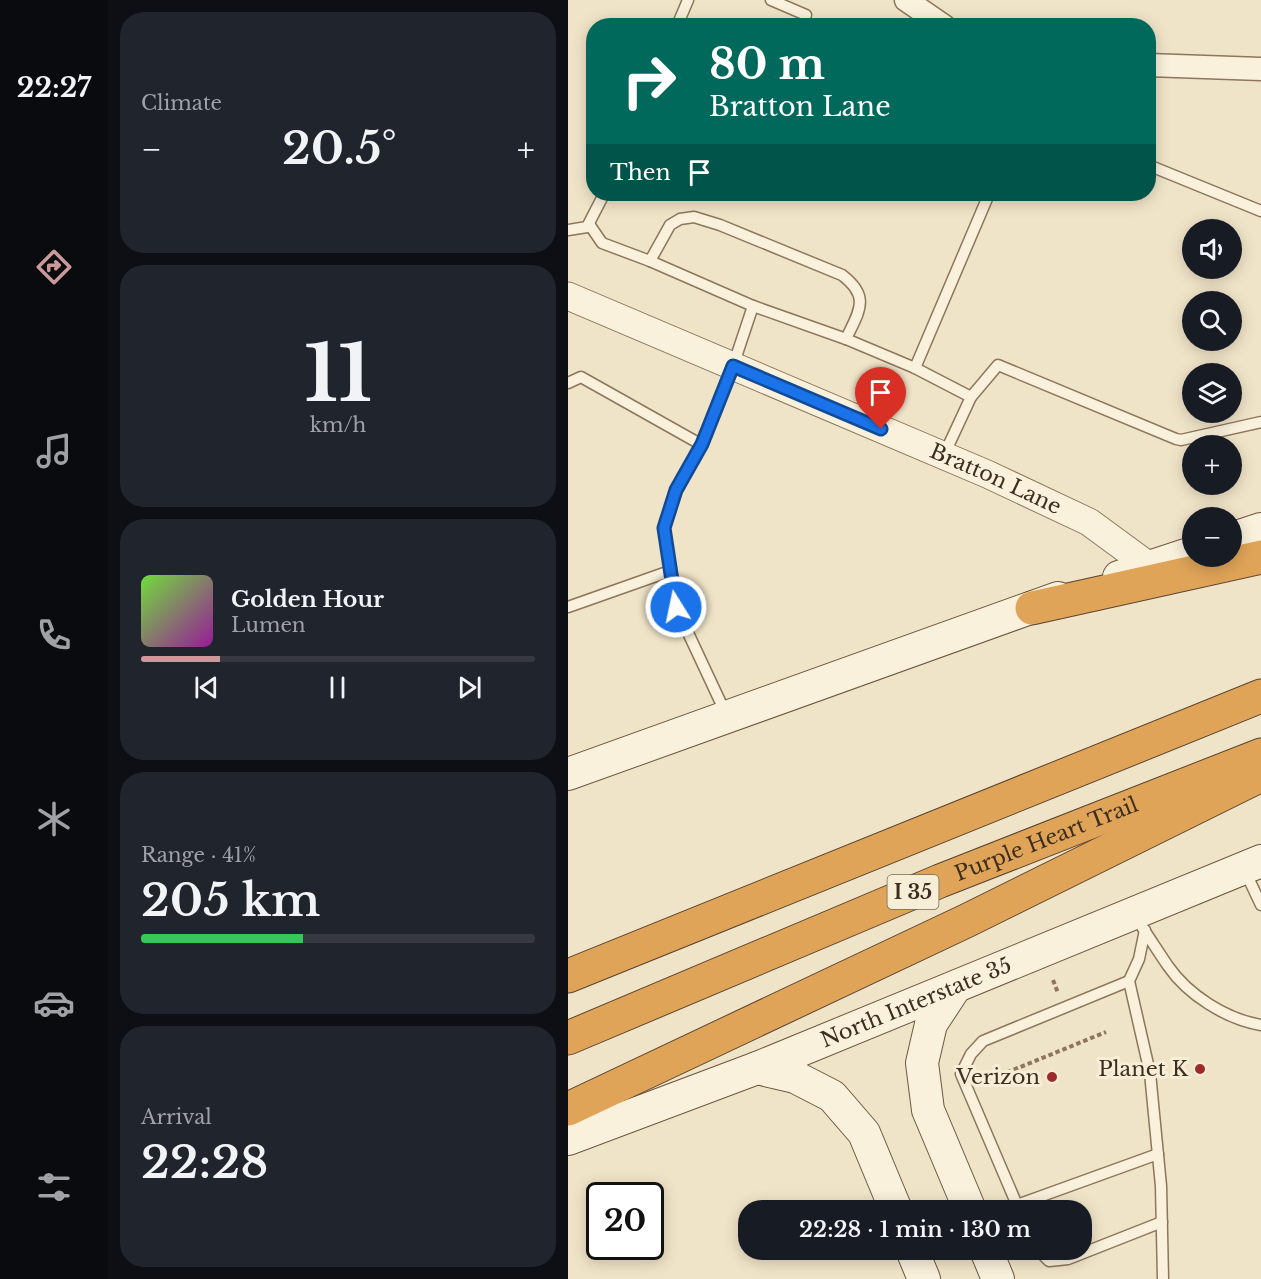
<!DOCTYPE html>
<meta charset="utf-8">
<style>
:root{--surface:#171b24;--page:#20242c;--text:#f1f3f6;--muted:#9ea1a6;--line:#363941;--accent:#cc999b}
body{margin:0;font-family:"Libre Baskerville",serif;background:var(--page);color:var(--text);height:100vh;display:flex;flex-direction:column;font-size:22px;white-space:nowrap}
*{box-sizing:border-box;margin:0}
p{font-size:20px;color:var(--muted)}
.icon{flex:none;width:33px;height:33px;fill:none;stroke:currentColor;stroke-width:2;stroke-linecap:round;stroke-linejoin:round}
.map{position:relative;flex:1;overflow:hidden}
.drawer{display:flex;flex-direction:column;gap:12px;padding:12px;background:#0d0f14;width:460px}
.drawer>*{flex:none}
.hud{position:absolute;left:18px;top:18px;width:570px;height:183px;border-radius:24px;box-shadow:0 3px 15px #0003;background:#00695c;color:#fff;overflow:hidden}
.buttons{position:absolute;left:614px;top:219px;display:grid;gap:12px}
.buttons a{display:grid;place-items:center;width:60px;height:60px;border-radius:50%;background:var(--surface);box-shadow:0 3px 15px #0003;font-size:30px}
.speed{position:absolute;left:18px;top:1182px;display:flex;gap:12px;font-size:30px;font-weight:700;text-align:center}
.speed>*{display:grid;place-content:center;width:78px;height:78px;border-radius:50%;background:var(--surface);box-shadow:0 3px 15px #0003;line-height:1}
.speed .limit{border:3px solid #111;border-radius:9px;background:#fff;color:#111}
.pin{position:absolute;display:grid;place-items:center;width:51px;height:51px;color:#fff;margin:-62px -26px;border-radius:50% 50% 50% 0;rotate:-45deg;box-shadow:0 0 6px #0007}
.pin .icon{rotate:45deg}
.me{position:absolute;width:66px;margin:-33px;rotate:350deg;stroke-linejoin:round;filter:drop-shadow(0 0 4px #0008)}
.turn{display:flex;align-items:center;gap:21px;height:126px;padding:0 24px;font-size:27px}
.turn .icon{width:78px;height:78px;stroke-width:2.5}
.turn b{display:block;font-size:42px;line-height:51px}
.then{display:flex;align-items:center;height:57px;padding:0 24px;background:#0003;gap:12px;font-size:22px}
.big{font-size:45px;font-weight:600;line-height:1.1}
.drawer .widget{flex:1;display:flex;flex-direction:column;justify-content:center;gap:9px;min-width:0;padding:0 21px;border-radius:24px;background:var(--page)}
.drawer .dial{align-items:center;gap:0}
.dial b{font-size:78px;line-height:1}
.song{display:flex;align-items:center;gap:18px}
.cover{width:72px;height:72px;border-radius:9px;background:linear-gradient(135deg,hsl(100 70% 55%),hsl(300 70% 35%))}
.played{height:6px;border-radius:3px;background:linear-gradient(90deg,var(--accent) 20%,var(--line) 20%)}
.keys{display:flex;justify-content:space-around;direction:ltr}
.heat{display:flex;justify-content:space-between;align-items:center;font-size:33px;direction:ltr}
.charge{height:9px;border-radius:4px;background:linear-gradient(90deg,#34c759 41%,var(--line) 0)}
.trip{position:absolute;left:170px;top:1200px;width:354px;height:60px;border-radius:24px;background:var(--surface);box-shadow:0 3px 15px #0003;font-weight:600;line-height:60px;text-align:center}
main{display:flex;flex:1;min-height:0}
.tabs{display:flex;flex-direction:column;width:108px;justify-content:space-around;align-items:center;background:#090b0e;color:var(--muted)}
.tabs .icon{width:42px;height:42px}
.tabs .selected{color:var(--accent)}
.tabs b{font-size:27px;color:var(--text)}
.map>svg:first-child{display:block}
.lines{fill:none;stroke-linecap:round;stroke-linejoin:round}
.service-casing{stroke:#8d765c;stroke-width:13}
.minor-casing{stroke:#8d765c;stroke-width:25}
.tertiary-casing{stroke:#8d765c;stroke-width:29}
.secondary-casing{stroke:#6f573f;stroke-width:34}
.motorway-casing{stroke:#5b4430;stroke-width:35}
.path{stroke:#8d765c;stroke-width:4;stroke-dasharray:4.5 3;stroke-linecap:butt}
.service{stroke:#faf1dc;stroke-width:10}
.minor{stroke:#faf1dc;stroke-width:22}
.tertiary{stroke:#faf1dc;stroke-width:27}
.secondary{stroke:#faf1dc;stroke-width:32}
.motorway{stroke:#e0a458;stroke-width:33}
.route-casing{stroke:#114b97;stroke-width:15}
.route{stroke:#1a73e8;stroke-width:10}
.poi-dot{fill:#9e2a2b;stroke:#f7eed8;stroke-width:2}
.labels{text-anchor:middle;stroke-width:6;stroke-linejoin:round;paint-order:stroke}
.shield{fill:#f7eed8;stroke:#756857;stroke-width:1.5}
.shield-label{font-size:20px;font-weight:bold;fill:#3d2e20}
.street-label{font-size:21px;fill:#3d2e20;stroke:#f7eed8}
.poi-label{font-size:21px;fill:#3d2e20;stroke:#f7eed8;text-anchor:end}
</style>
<main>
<nav class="tabs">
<b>22:27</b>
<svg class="icon selected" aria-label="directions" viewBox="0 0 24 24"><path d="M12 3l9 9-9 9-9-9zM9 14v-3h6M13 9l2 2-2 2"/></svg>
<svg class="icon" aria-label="music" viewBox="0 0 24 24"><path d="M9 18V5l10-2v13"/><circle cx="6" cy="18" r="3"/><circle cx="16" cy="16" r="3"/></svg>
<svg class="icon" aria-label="phone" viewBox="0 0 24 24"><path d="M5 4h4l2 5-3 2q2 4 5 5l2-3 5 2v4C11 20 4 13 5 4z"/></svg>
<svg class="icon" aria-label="climate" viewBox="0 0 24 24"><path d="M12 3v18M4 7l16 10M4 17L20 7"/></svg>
<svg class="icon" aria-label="car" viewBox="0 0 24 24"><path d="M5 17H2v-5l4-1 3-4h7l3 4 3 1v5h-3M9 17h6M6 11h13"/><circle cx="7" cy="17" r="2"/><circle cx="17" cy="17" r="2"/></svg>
<svg class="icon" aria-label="filters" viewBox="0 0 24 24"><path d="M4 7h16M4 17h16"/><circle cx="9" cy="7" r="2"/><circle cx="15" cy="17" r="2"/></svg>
</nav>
<section class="drawer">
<div class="widget"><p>Climate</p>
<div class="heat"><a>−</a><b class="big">20.5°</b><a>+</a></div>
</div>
<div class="widget dial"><b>11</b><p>km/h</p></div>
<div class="widget">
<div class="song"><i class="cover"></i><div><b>Golden Hour</b><p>Lumen</p></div></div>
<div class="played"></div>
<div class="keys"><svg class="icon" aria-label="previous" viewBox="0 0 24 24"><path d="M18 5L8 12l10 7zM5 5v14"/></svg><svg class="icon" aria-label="pause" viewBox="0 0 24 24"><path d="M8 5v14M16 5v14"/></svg><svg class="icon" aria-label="next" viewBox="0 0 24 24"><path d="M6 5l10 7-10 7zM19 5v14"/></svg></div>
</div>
<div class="widget"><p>Range · 41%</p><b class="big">205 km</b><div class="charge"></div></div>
<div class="widget"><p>Arrival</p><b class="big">22:28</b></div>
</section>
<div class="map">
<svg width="693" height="1279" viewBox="0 0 693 1279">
<rect width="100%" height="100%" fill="#f0e4c8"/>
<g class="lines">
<!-- service casing -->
<g class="service-casing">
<g id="service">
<polyline points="203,0 238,15"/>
<polyline points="109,26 120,0"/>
<polyline points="580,165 693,211"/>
<polyline points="21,224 34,243 82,261 185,306 165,366 134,445 109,490 96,528 108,607 158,714"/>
<polyline points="0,230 19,227 36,194"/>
<path d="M82 261 102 225 112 219 126 217 152 225 274 275C303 297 291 311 278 339"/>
<polyline points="185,306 278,339 347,368"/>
<polyline points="0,383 13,377 134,445"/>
<polyline points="403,397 347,368 421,194"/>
<polyline points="376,455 403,397 430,365 608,439 613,440 693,422"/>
<polyline points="0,607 102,571"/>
<polyline points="677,871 693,905"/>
<path d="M574 927C583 940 591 953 600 966 620 995 658 1019 693 1025"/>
<polyline points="577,930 571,959 561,981 582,1073 593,1186 595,1279"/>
<polyline points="561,981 415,1041 403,1054 393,1074 449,1205 590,1154"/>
<polyline points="470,1250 481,1261 500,1259 594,1222"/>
</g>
</g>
<!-- minor casing -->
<g class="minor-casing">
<g id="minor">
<polyline points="338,0 376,26"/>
<polyline points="580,65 693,69"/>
</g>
</g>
<!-- tertiary casing -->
<g class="tertiary-casing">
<g id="tertiary">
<path id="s1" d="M0 296 419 474 521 522 581 566"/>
</g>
</g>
<!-- secondary casing -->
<g class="secondary-casing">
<g id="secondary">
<polyline points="663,539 693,529"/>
<polyline points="551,577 624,553"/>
<polyline points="0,774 490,598"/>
<polyline points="386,989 363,1024 354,1063 360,1110 402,1210"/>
<polyline points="189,1068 227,1077 264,1096 296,1133 328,1210"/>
<path id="s2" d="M0 1139 189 1068 693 861"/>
<polyline points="344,1250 356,1279"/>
<polyline points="418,1250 430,1279"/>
</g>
</g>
<!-- motorway casing -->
<g class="motorway-casing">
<g id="motorway">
<polyline points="464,608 693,557"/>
<polyline points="0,976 693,696"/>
<path id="s3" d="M0 1038 372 881 693 755"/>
<polyline points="0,1109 398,921 693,775"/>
</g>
</g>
<!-- path -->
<g class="path">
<polyline points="485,980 490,993"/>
<polyline points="418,1081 538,1032"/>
</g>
<!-- service -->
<use href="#service" class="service"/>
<!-- minor -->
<use href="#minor" class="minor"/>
<!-- tertiary -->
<use href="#tertiary" class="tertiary"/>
<!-- secondary -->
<use href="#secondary" class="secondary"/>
<!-- motorway -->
<use href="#motorway" class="motorway"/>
</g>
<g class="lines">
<!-- route casing -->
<g class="route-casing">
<polyline id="route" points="108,607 96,528 108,490 134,444 165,366 313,429"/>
</g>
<!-- route -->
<use href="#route" class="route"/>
</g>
<!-- markers -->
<g class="poi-dot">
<circle cx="632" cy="1069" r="6"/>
<circle cx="484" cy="1077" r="6"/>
</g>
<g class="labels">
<!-- shield labels -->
<rect class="shield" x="319.5" y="875" width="51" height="34" rx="4.5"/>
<g class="shield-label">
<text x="345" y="899">I 35</text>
</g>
<!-- street labels -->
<g class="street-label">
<text dy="7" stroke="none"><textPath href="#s1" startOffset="465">Bratton Lane</textPath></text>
<text dy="7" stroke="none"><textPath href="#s3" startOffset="518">Purple Heart Trail</textPath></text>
<text dy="7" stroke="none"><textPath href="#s2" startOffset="374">North Interstate 35</textPath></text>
</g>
<!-- poi labels -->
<g class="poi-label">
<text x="620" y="1076">Planet K</text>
<text x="472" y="1084">Verizon</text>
</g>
</g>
</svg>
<div class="buttons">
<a><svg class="icon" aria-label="sound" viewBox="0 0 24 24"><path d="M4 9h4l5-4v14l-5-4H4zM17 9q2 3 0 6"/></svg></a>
<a><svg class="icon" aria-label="search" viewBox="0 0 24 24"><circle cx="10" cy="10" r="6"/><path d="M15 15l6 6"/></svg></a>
<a><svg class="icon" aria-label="layers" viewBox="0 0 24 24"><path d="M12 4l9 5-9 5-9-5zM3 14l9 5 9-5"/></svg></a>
<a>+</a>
<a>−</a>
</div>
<div class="speed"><div class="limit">20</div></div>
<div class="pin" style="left:313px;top:429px;background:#d93025"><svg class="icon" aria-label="arrive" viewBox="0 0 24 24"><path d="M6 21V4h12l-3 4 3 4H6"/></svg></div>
<svg class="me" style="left:108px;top:607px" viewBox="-20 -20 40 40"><circle r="17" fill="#1a73e8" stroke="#fff" stroke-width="3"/><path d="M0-11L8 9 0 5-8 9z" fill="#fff"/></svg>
<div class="trip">22:28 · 1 min · 130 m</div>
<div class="hud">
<div class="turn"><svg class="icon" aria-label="right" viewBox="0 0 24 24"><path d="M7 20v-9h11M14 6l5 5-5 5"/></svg><div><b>80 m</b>Bratton Lane</div></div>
<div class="then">Then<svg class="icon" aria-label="arrive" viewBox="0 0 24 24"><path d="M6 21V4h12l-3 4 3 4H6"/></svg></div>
</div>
</div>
</main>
